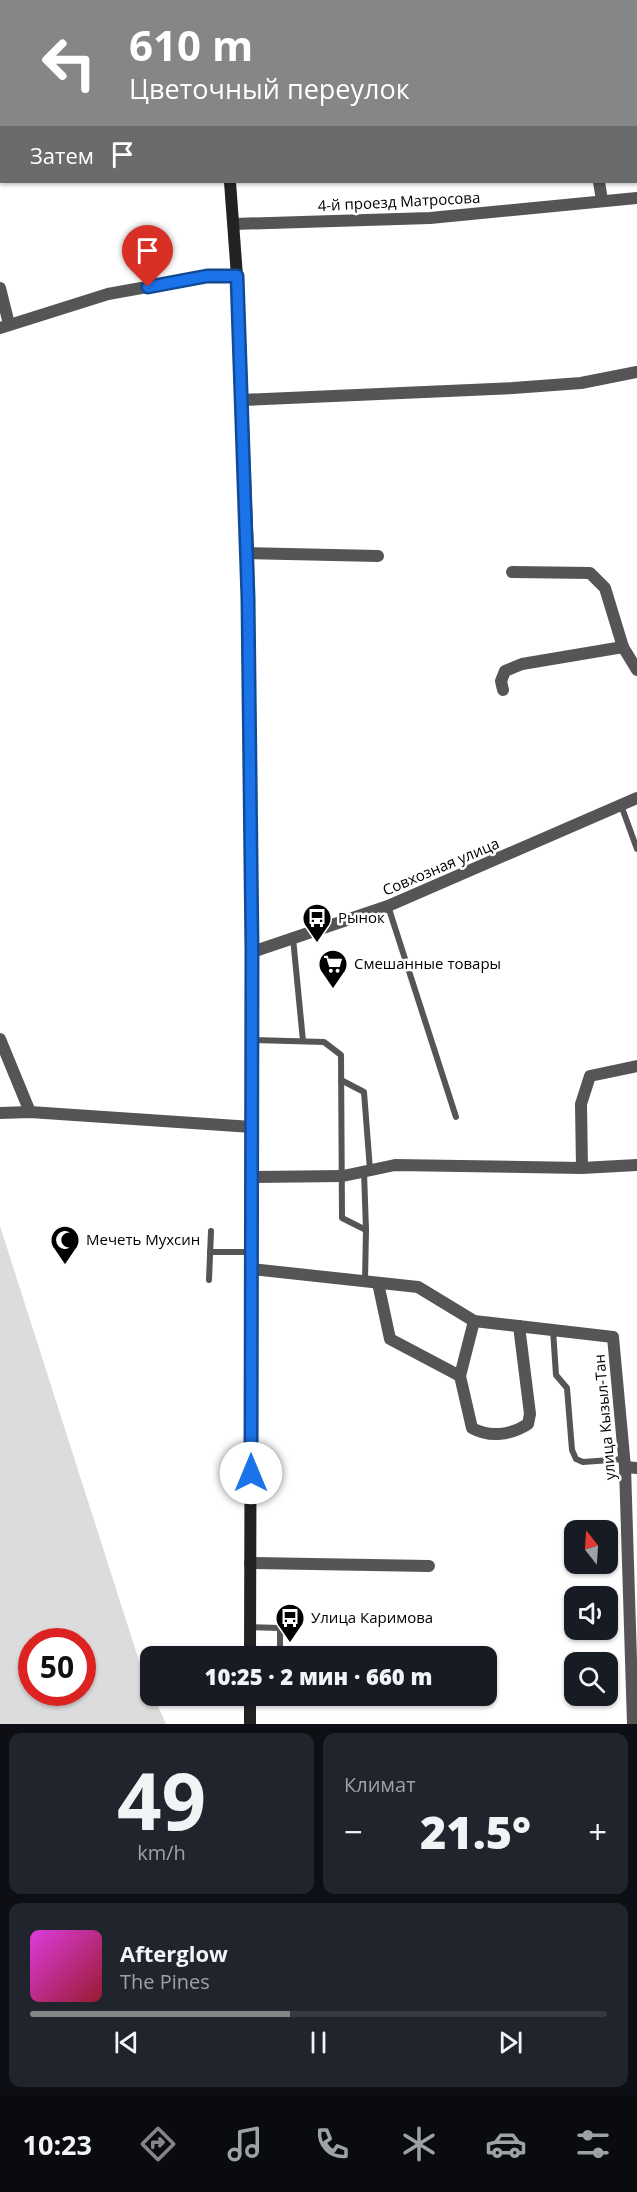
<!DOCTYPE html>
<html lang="ru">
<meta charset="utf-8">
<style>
:root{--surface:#171b24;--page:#20242c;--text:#f1f3f6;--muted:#9ea1a6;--line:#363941;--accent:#858687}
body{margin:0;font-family:"Open Sans",sans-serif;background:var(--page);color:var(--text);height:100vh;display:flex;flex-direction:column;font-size:22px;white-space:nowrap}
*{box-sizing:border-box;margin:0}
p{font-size:20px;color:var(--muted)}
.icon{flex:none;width:33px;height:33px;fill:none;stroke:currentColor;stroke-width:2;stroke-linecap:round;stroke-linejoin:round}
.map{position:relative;height:1724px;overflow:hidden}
.details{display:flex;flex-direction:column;gap:9px;padding:9px;background:#0d0f14;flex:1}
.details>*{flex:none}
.hud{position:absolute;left:0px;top:0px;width:638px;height:183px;box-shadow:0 2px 4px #0004;background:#858687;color:#fff;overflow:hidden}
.needle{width:39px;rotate:343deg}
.tools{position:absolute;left:564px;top:1520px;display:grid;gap:12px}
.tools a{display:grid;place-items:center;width:54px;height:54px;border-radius:12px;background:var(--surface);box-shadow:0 2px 4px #0004;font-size:30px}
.speed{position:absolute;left:18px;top:1628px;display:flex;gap:12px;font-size:30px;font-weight:700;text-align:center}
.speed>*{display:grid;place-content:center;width:78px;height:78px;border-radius:50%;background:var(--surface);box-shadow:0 2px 4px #0004;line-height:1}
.speed .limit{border:9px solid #d22;background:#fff;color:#111}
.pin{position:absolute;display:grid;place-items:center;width:51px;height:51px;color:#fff;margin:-62px -26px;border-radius:50% 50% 50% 0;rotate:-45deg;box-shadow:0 0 6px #0007}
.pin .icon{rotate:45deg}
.me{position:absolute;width:66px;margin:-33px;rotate:0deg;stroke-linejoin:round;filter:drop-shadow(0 0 4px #0008)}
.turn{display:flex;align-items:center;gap:21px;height:126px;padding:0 30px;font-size:27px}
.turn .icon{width:78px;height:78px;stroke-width:2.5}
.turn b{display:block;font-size:42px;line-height:51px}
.then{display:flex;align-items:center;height:57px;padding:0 30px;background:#0003;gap:12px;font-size:22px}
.big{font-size:45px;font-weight:800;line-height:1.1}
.details .widget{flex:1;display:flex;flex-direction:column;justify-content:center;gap:9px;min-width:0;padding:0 21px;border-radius:12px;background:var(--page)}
.details .dial{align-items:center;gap:0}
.dial b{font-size:78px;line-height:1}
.song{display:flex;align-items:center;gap:18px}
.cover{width:72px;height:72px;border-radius:9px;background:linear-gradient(135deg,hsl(300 70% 55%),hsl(350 70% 35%))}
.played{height:6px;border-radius:3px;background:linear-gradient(90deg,var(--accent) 45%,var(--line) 45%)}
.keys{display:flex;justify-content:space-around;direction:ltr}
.heat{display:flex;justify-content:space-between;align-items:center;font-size:33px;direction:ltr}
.details .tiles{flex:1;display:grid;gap:9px;grid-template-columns:1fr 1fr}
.widget:last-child{grid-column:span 2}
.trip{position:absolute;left:140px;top:1646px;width:357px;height:60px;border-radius:12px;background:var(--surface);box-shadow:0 2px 4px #0004;font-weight:800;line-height:60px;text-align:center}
.tabs{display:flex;height:96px;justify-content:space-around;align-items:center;background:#090b0e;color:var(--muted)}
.tabs .icon{width:42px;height:42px}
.tabs .on{color:var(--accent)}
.tabs b{font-size:27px;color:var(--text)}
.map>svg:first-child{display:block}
.green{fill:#dcdcdc;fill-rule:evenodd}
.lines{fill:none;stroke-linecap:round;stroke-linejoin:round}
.service{stroke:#555;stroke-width:6}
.minor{stroke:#555;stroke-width:12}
.tertiary{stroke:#555;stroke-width:12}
.secondary{stroke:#222;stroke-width:12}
.route-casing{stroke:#114b97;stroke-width:15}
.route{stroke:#1a73e8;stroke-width:10}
.labels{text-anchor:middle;stroke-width:5;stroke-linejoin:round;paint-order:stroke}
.street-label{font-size:15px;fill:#000;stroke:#fff}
.poi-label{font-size:15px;fill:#000;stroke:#fff;text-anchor:start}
</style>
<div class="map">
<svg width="637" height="1724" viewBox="0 0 637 1724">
<rect width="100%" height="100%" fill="#fff"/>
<!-- green -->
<path class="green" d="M0 1226 141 1667 150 1687V1695H153L166 1724H0ZM32 1641H82V1692H32Z"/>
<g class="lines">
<!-- service -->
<g class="service">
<polyline points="621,805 637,849"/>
<polyline points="388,906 456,1117"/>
<polyline points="293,938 303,1041"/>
<polyline points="252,1040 324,1042 341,1055 342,1218 366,1230 365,1281"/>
<polyline points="341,1080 364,1092 370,1170"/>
<polyline points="364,1172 366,1230"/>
<polyline points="210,1252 251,1252"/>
<polyline points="209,1280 211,1231"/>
<polyline points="553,1330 556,1375 567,1388 572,1450 576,1459 583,1462 624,1459"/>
<polyline points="250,1627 280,1628 280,1656"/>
</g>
<!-- minor -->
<g class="minor">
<polyline points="569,0 569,2"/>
<polyline points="599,182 602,200"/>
<polyline points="0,288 9,324"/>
<polyline points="0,328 108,294 208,276 237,276"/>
<polyline points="242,400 513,388 581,383 637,372"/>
<polyline points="248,553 378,556"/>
<polyline points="512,572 590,573 605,588 623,647 637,670"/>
<polyline points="503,690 501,681 505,671 522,664 623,647"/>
<polyline points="0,1039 30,1112"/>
<polyline points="0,1113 30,1112 252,1127"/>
<polyline points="582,1168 581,1104 590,1076 637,1066"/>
<polyline points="251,1177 343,1176 395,1165 582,1168 637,1165"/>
<polyline points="251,1269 418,1287 474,1321 613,1337 625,1467 633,1724"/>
<polyline points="378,1283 390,1339 460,1376 474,1321"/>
<path d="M460 1376 472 1428C490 1438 511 1435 528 1424L530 1414 519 1326"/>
<polyline points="625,1467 637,1468"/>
<polyline points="250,1563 429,1566"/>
</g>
<!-- tertiary -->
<g class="tertiary">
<polyline points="234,224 430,218 637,198"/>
<polyline points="252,952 388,906 637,798"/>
</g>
<!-- secondary -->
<g class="secondary">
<polyline points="208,0 208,2"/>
<polyline points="230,182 237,276 248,553 252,952 250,1656"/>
<polyline points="250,1724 250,1695"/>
</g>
</g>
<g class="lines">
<!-- route casing -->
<g class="route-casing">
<polyline id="route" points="148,287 207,276 237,276 248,598 252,951 251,1473"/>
</g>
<!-- route -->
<use href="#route" class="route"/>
</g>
<!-- icons -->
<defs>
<g id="bus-pin" transform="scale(1.5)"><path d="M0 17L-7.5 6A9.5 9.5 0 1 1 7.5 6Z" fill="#000" stroke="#fff"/><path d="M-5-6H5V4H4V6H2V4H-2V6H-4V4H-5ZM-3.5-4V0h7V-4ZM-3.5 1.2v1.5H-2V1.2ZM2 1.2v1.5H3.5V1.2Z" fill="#fff"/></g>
<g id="supermarket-pin" transform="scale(1.5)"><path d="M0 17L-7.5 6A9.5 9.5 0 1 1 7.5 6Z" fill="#000" stroke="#fff"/><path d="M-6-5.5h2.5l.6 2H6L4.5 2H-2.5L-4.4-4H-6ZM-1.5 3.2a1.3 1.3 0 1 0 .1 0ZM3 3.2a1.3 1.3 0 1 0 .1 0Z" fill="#fff"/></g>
<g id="mosque-pin" transform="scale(1.5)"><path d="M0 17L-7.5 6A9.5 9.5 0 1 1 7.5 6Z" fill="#000" stroke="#fff"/><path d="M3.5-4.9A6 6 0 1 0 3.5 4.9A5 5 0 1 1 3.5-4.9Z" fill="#fff"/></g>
</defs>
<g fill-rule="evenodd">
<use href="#bus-pin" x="317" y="918"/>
<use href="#supermarket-pin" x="333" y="964"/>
<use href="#mosque-pin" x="65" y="1240"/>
<use href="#bus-pin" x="290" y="1618"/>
</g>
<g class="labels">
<!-- street labels -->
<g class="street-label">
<text transform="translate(399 202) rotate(-3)" y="5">4-й проезд Матросова</text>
<text transform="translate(441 867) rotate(-23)" y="5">Совхозная улица</text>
<text transform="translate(605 1417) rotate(-95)" y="5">улица Кызыл-Тан</text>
</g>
<!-- poi labels -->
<g class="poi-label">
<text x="338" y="923">Рынок</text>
<text x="354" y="969">Смешанные товары</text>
<text x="86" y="1245">Мечеть Мухсин</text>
<text x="311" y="1623">Улица Каримова</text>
</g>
</g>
</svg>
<div class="tools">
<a><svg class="needle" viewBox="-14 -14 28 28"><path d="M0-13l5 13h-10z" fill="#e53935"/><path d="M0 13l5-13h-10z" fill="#9ea1a6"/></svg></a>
<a><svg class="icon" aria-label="sound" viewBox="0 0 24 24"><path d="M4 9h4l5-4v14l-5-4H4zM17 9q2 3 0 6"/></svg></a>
<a><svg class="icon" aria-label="search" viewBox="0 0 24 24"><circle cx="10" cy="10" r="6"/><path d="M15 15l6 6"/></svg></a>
</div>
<div class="speed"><div class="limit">50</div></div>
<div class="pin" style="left:148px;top:287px;background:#d93025"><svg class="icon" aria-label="arrive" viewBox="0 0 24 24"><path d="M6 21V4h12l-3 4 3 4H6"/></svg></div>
<svg class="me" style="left:251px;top:1473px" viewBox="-20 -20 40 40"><circle r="19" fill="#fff"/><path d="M0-13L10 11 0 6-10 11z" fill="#1a73e8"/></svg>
<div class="trip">10:25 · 2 мин · 660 m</div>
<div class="hud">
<div class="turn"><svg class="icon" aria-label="left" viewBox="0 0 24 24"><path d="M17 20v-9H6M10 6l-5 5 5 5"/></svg><div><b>610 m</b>Цветочный переулок</div></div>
<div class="then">Затем<svg class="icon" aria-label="arrive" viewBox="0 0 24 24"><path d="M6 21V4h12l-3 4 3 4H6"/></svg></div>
</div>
</div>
<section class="details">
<div class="tiles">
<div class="widget dial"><b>49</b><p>km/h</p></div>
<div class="widget"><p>Климат</p>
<div class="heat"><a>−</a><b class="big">21.5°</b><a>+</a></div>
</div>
<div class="widget">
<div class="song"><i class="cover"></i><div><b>Afterglow</b><p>The Pines</p></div></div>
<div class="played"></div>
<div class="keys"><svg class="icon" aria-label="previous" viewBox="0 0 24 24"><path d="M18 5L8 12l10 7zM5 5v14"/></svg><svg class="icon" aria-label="pause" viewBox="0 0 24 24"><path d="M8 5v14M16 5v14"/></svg><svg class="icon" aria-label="next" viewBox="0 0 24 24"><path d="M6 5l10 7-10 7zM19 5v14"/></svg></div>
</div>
</div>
</section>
<nav class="tabs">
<b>10:23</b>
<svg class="icon on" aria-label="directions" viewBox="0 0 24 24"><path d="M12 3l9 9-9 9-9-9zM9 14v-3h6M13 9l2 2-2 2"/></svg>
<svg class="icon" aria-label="music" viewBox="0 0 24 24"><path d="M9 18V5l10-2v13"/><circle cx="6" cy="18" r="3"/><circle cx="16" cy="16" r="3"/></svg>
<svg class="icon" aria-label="phone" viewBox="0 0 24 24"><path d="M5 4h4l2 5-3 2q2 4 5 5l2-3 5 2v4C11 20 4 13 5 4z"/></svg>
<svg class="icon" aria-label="climate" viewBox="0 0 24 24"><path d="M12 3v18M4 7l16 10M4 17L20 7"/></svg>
<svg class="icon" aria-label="car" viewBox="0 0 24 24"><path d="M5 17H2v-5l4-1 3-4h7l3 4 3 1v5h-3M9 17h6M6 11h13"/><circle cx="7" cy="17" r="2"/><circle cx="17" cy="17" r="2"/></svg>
<svg class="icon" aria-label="filters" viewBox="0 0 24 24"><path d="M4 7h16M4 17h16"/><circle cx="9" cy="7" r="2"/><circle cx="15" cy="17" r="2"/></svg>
</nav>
